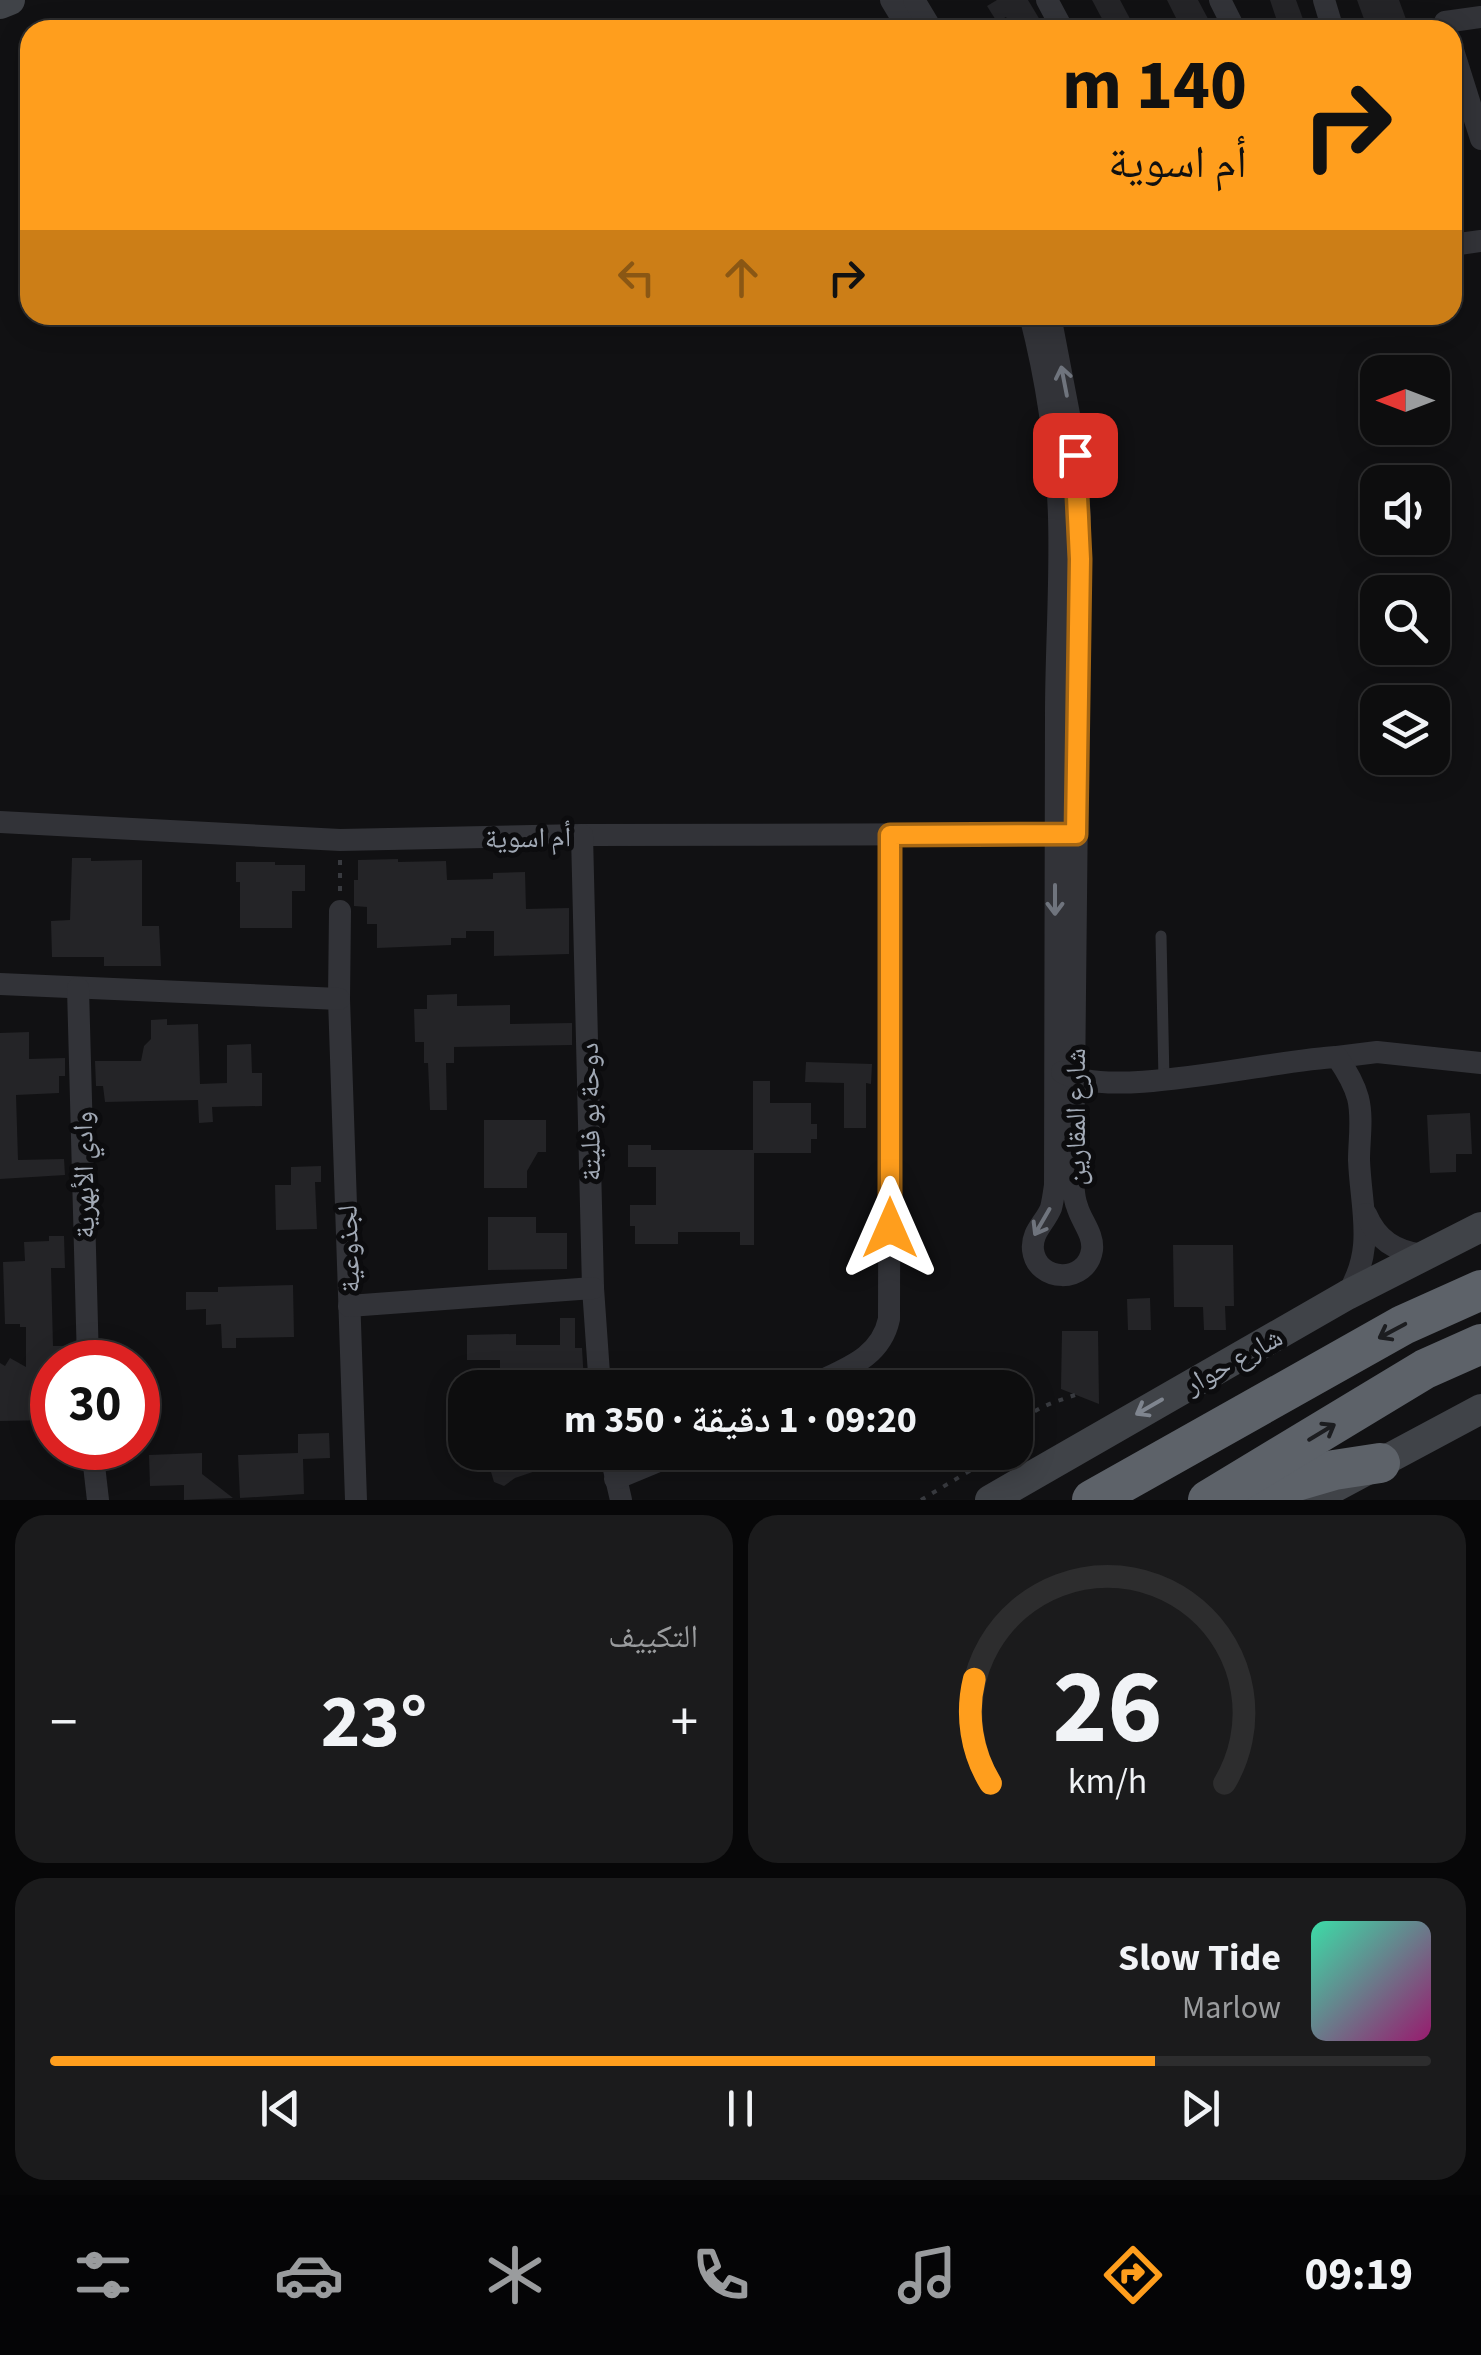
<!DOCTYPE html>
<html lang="ar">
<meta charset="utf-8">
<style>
:root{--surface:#0d0d0e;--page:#1b1b1c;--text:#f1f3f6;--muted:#9a9c9e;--line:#2d2d2e;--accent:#ff9e1d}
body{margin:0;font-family:"Source Sans 3","Noto Naskh Arabic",sans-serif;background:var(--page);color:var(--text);direction:rtl;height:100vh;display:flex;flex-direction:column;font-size:38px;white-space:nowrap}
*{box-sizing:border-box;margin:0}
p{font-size:32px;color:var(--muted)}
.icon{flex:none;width:55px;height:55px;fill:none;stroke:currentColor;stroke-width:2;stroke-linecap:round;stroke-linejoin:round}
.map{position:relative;height:1500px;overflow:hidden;direction:ltr}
.panel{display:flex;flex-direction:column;gap:15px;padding:15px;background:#070708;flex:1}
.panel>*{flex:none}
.banner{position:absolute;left:20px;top:20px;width:1442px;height:305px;border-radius:30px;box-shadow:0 5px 25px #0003,0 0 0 2px var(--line);direction:rtl;background:#ff9e1d;color:#111;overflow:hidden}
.needle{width:65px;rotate:270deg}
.controls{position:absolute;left:1360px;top:355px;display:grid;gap:20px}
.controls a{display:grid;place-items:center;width:90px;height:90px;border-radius:20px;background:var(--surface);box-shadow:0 5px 25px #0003,0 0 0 2px var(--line);font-size:50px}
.speed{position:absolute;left:30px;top:1340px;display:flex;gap:20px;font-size:50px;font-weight:700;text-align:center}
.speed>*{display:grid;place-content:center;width:130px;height:130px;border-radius:50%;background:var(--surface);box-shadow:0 5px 25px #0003,0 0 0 2px var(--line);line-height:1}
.speed .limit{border:15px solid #d22;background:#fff;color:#111}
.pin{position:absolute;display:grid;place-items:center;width:85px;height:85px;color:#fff;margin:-42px;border-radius:20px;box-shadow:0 5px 15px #0006}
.me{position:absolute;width:110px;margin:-55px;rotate:0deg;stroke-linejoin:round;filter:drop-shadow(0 0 8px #0008)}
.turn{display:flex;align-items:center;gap:35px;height:210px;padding:0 50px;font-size:45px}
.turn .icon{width:130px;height:130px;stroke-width:2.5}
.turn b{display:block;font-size:70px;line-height:85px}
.lanes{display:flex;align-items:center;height:95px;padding:0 50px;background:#0003;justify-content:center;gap:50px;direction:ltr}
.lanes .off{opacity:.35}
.big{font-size:75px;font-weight:700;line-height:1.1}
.panel .tile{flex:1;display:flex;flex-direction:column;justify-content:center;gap:15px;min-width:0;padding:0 35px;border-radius:30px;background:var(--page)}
.panel .dial{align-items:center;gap:0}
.dial svg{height:260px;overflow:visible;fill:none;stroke:var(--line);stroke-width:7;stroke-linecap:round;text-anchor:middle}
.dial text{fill:var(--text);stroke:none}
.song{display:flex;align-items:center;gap:30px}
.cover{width:120px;height:120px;border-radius:15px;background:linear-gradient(135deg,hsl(160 70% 55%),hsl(320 70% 35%))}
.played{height:10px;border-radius:5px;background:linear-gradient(90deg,var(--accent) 80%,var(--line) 80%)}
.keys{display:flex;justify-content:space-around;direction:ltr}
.heat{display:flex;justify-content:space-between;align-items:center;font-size:55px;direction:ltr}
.panel .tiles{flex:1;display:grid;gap:15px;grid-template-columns:1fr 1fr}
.tile:last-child{grid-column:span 2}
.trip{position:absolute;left:448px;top:1370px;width:585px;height:100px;border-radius:30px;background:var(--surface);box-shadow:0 5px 25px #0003,0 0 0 2px var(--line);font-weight:700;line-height:100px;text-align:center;direction:rtl}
.dock{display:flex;height:160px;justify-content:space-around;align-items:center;background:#050506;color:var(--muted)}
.dock .icon{width:70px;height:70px}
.dock .active{color:var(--accent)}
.dock b{font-size:45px;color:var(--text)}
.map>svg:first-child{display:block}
.building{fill:#242427}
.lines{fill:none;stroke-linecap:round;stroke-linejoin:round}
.path{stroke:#383a3f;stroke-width:4;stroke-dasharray:5 8;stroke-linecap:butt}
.lane{stroke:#323338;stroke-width:11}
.street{stroke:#323338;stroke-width:22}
.secondary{stroke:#404348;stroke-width:30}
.highway{stroke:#5d6269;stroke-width:40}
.oneway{stroke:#6f747d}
.oneway2{stroke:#1c1d20}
.oneway3{stroke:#7f858f}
.route-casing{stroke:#a66713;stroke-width:25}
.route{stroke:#ff9e1d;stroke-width:18}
.labels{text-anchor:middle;stroke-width:10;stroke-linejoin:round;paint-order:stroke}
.street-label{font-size:28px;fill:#a1a9b5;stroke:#0c0c0e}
</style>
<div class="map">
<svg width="1481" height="1500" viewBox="0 0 1481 1500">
<rect width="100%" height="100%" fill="#111113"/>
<!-- building -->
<g class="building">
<polygon points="997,0 1028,0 1046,30 1014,30 1006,17 997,22 987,6"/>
<polygon points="1092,0 1120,0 1136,30 1108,30"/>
<polygon points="1167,0 1198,0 1214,30 1159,30 1177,20"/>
<polygon points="1270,0 1296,0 1307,30 1280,30"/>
<polygon points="1357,0 1399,0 1410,30 1368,30"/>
<polygon points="72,858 91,858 91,861 142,860 142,926 159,926 161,966 104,966 104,957 52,957 51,921 70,920"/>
<polygon points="398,859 398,862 446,861 447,880 493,879 493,873 525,872 526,909 569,908 569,954 494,956 494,931 466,931 466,938 451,938 451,945 377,948 377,924 367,924 367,907 354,906 354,880 358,880 358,860"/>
<polygon points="236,862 275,862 275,865 305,865 305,891 292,891 292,928 240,928 240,882 236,882"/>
<polygon points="457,994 457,1006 510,1005 510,1024 572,1023 572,1045 454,1047 454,1063 446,1063 447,1110 430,1110 428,1063 424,1063 424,1042 415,1042 414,1009 427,1009 427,995"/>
<polygon points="167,1019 167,1025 198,1024 200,1084 227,1083 227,1045 251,1044 252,1073 262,1073 262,1106 212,1107 213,1122 199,1123 198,1100 105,1102 103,1086 96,1086 95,1061 141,1061 144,1046 151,1039 151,1020"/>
<polygon points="29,1032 29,1059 65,1058 65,1076 59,1076 59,1093 16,1095 18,1160 64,1159 65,1175 0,1179 0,1033"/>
<polygon points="806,1062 872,1064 871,1084 866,1083 866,1128 844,1128 844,1083 805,1082"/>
<polygon points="753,1081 770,1081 770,1103 811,1103 811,1124 817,1124 817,1139 811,1139 811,1153 754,1153 754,1245 740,1245 740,1232 678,1232 678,1244 635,1244 635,1226 630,1226 630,1205 656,1205 656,1167 628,1167 628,1145 651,1145 651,1150 753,1150"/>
<polygon points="1470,1113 1472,1154 1456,1154 1456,1172 1430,1173 1427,1115"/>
<polygon points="484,1120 546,1120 546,1152 538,1152 527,1171 527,1188 484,1188"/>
<polygon points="321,1166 321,1182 315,1182 317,1229 276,1230 275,1185 291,1185 291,1167"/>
<polygon points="488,1217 536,1217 536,1233 567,1233 567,1269 488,1270"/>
<polygon points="49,1236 64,1236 65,1268 51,1268 53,1346 64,1346 64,1362 45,1362 46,1389 52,1389 52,1420 0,1421 0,1363 5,1366 10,1358 26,1367 26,1327 20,1327 20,1324 5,1324 3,1262 25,1261 24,1242 49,1241"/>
<polygon points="1173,1245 1233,1245 1234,1306 1225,1306 1226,1330 1204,1330 1203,1307 1174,1307"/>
<polygon points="293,1285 294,1337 236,1338 236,1348 222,1348 221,1324 206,1325 206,1309 186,1310 186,1292 218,1292 218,1287"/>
<polygon points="1150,1298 1151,1330 1128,1330 1127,1299"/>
<polygon points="560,1318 575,1318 575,1348 582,1348 584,1382 575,1382 576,1388 500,1388 500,1360 467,1360 467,1335 516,1334 516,1345 560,1345"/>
<polygon points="1062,1331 1098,1331 1099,1404 1061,1389"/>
<polygon points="329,1433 330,1458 303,1459 304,1494 240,1498 238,1455 298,1453 298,1434"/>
<polygon points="504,1452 582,1452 583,1455 515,1478 504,1486 494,1482 491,1472 496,1463 504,1460"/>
<polygon points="202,1453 202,1474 233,1498 184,1500 184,1485 150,1486 149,1455"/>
</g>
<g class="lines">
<!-- path -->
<g class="path">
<polyline points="340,891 340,860"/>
<path d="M1015 1428C1032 1408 1052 1403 1075 1395"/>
<polyline points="921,1500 991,1458 995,1452"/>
</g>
<!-- lane -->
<polyline class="lane" points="1161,936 1164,1080"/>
<!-- street -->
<g class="street">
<polyline points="891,0 909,30"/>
<polyline points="914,0 932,30"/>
<polyline points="1047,0 1063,30"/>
<polyline points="1220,0 1235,30"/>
<polyline points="1324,0 1333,30"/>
<polyline points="1445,22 1481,17"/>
<polyline points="1452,47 1481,139"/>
<polyline points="1452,245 1481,241"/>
<path d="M1030 315C1047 381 1057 449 1059 517 1061 583 1056 649 1056 714 1055 871 1055 1028 1055 1185 1054 1192 1053 1200 1051 1208 1045 1223 1031 1232 1033 1250 1037 1283 1087 1284 1092 1250 1094 1234 1081 1221 1077 1206 1074 1199 1074 1191 1073 1183L1080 517 1073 435 1050 315"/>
<polyline points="0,822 340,840 582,835 1071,834"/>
<polyline points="582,835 593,1288 600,1388"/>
<polyline points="340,911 339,999 356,1500"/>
<polyline points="0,984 339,999"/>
<polyline points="78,988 88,1362"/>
<polyline points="1337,1057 1377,1052 1481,1063"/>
<path d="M1062 1072C1108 1102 1275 1059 1337 1057 1346 1070 1354 1083 1358 1098 1363 1118 1359 1140 1359 1160 1361 1211 1376 1248 1347 1295"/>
<path d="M1366 1214C1377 1240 1395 1251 1422 1255"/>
<polyline points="349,1306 593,1288"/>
<path d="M806 1388C840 1370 880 1361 889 1319L890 835"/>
<polyline points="92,1448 98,1500"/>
<polyline points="610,1452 621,1500"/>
<polyline points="615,1479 680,1452"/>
</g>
<!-- secondary -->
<g class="secondary">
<polyline points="0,4 10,0"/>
<polyline points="990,1500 1347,1295 1481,1227"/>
<polyline points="1311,1500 1481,1409"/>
</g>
<!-- highway -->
<g class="highway">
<polyline points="1242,1497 1334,1470 1380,1463"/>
<polyline points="1092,1500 1403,1325 1481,1290"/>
<polyline points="1208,1500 1425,1369 1481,1344"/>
</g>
</g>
<!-- one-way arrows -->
<defs><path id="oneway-shaft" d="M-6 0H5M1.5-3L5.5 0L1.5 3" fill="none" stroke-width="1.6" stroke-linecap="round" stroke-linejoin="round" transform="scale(2.5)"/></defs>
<g class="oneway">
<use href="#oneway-shaft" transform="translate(1064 381) rotate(-101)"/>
<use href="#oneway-shaft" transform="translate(1055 900) rotate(90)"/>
<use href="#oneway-shaft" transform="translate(1042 1222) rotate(120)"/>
</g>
<g class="oneway2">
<use href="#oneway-shaft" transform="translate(1392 1331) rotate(152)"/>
<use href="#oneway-shaft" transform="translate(1322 1432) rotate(-31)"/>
</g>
<use class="oneway3" href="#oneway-shaft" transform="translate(1149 1407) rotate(150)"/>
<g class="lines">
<!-- route casing -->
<g class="route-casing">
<polyline id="route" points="890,1228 890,835 1076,834 1080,559 1075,455"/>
</g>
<!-- route -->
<use href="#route" class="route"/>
</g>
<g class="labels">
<!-- street labels -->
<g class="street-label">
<text transform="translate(528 837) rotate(-1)" y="10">أم اسوية</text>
<text transform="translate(589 1112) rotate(-91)" y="10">دوحة بو فليتة</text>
<text transform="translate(1075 1117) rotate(-90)" y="10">شارع المقارين</text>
<text transform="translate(83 1175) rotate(-91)" y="10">وادي الأبهرية</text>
<text transform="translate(348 1249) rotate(-92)" y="10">لجذوعية</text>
<text transform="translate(1233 1360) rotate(-29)" y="10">شارع حوار</text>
</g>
</g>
</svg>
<div class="controls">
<a><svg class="needle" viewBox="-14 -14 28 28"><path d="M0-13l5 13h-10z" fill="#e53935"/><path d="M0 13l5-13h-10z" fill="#9a9c9e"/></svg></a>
<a><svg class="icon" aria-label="sound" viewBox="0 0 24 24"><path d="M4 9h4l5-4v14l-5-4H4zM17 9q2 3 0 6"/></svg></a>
<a><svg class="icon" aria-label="search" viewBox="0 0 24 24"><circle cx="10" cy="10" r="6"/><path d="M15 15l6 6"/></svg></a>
<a><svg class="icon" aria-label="layers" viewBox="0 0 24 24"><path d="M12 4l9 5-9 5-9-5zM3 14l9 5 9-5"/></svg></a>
</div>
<div class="speed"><div class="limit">30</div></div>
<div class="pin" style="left:1075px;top:455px;background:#d93025"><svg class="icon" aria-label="arrive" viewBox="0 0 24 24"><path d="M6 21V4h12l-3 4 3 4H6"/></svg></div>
<svg class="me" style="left:890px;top:1228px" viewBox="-20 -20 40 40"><path d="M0-17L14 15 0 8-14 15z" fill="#ff9e1d" stroke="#fff" stroke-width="4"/></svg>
<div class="trip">09:20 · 1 دقيقة · 350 m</div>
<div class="banner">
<div class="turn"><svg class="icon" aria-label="right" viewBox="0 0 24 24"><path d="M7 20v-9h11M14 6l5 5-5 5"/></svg><div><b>140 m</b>أم اسوية</div></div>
<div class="lanes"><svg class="icon off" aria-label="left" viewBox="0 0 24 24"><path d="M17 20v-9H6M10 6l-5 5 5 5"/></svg><svg class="icon off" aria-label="ahead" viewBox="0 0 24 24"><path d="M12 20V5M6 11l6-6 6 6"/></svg><svg class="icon" aria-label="right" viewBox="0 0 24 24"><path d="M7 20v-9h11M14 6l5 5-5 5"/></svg></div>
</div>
</div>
<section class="panel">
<div class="tiles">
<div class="tile dial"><svg viewBox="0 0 100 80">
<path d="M14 69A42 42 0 1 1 86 69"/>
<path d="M14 69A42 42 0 0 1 9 37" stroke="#ff9e1d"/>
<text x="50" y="56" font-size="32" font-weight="700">26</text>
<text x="50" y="72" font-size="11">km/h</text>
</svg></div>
<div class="tile"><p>التكييف</p>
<div class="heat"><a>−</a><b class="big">23°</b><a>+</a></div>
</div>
<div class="tile">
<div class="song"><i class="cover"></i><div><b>Slow Tide</b><p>Marlow</p></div></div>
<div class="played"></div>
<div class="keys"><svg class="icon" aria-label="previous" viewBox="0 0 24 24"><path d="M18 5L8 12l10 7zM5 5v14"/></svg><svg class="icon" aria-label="pause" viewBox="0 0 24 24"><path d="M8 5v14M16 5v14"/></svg><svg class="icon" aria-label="next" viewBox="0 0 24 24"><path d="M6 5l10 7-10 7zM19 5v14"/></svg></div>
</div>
</div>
</section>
<nav class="dock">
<b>09:19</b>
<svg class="icon active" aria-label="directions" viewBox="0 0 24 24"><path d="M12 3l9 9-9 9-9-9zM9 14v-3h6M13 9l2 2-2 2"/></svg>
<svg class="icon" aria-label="music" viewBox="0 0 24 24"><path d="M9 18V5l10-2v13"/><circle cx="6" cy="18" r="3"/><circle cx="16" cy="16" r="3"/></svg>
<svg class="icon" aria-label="phone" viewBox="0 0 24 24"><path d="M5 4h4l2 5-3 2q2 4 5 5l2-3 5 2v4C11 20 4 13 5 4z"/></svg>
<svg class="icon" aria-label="climate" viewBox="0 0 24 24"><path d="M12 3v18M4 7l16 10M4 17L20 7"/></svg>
<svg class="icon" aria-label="car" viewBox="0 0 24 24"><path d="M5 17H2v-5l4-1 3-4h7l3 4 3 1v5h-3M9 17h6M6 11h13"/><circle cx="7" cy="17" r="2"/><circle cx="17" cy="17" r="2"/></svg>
<svg class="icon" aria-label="filters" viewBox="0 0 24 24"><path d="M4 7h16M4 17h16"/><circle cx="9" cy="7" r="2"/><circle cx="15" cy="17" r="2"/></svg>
</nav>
